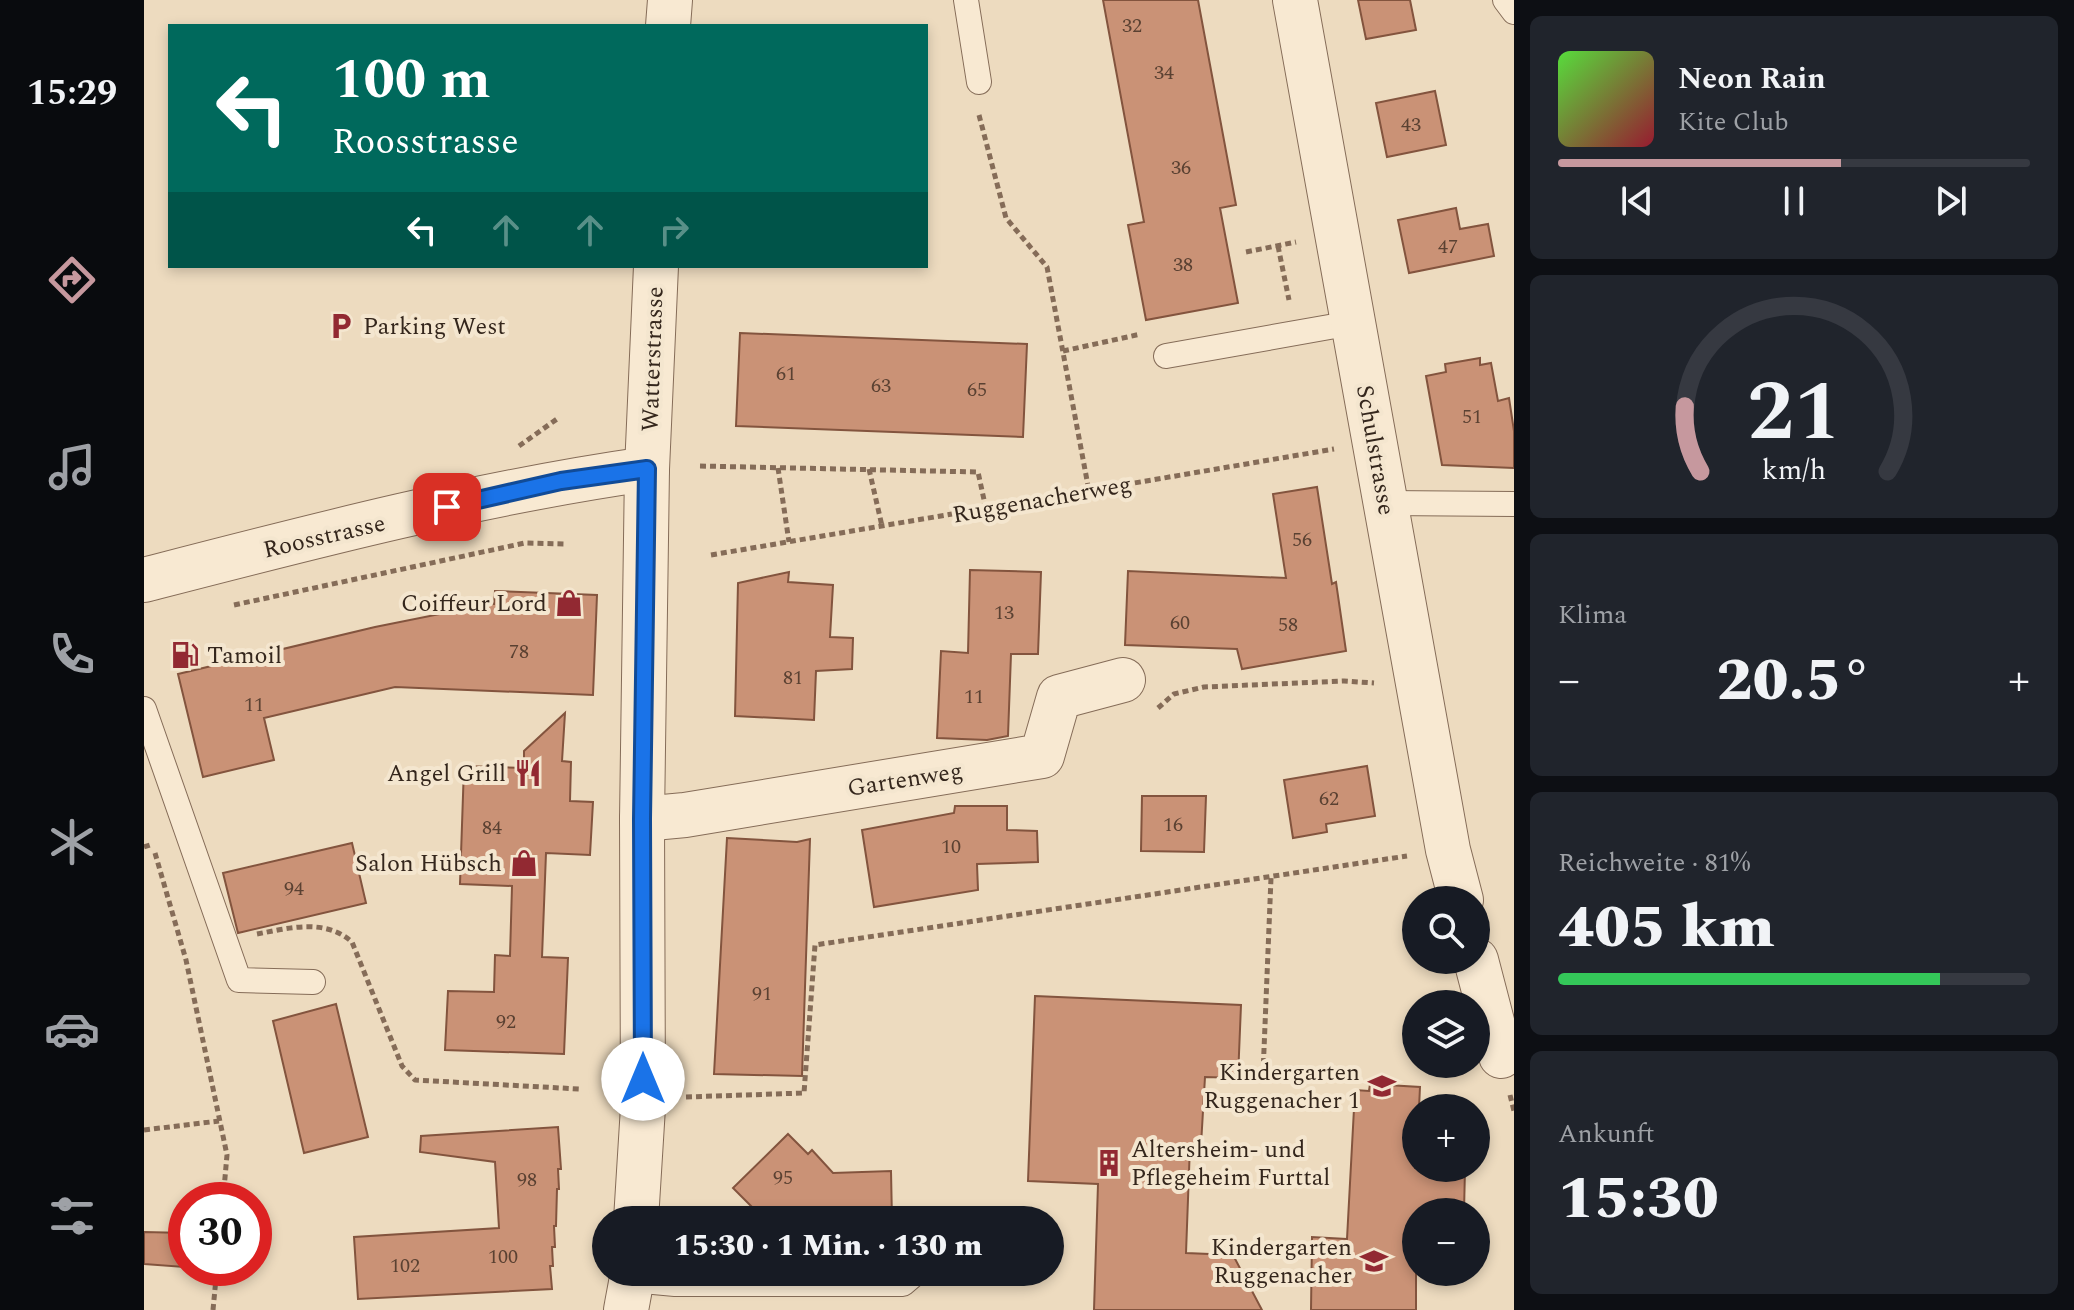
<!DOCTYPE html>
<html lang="de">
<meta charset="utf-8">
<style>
:root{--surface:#171b24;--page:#20242c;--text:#f1f3f6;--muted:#9ea1a6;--line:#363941;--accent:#c6989e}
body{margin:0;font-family:Spectral,serif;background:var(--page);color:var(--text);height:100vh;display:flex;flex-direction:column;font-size:30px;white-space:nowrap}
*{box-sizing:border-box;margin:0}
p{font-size:26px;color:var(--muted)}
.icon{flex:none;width:44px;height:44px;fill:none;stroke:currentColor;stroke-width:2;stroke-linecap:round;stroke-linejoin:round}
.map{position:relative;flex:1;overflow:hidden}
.side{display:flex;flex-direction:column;gap:16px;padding:16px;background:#0d0f14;width:560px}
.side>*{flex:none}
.hud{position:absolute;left:24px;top:24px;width:760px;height:244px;border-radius:0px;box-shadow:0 4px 12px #0003;background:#00695c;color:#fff;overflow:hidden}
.tools{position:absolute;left:1258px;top:886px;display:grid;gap:16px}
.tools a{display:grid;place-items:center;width:88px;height:88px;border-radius:50%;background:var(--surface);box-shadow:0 4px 12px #0003;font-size:40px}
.speed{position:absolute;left:24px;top:1182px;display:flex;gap:16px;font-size:40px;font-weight:700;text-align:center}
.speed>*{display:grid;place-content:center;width:104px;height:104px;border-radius:50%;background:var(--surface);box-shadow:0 4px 12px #0003;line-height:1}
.speed .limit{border:12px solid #d22;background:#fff;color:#111}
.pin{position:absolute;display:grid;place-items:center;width:68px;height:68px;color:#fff;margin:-34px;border-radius:16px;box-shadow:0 4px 12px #0006}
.me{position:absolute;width:88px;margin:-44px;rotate:0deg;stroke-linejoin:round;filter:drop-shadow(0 0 6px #0008)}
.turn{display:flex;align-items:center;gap:28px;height:168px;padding:0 32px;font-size:36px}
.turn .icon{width:104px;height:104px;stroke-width:2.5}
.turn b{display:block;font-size:56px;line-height:68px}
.lanes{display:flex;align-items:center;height:76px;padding:0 32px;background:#0003;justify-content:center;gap:40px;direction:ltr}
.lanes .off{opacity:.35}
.big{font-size:60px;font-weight:800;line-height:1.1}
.side .widget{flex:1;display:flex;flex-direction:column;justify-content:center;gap:12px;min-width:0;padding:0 28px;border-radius:12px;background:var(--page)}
.side .dial{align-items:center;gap:0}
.dial svg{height:208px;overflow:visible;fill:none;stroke:var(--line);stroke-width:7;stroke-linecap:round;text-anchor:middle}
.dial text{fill:var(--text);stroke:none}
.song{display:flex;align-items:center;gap:24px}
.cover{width:96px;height:96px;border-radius:12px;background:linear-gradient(135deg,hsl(110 70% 55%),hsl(350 70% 35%))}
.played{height:8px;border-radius:4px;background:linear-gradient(90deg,var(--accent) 60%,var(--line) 60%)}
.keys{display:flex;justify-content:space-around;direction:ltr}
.heat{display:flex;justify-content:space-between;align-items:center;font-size:44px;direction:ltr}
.charge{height:12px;border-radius:6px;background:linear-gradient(90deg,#34c759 81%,var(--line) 0)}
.trip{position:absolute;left:448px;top:1206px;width:472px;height:80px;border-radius:40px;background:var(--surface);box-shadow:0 4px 12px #0003;font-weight:800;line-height:80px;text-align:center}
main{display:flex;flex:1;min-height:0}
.tab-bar{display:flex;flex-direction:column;width:144px;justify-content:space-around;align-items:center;background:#090b0e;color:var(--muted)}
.tab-bar .icon{width:56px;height:56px}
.tab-bar .current{color:var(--accent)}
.tab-bar b{font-size:36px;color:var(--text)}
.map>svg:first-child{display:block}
.building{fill:#ca9276;stroke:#83543e;stroke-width:2}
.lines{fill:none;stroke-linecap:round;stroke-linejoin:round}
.lane-casing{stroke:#856c58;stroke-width:26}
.street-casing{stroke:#856c58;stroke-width:46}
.path{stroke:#856c58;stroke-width:5;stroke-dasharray:6 4;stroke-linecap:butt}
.lane{stroke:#f8e9d2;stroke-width:24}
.street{stroke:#f8e9d2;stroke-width:44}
.route-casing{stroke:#114b97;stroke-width:20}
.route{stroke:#1a73e8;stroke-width:14}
.labels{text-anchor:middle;stroke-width:8;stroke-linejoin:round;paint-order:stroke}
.number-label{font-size:20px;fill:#5a4132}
.poi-label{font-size:24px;fill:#34261c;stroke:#f4e6cf;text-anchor:end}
.street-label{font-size:24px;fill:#34261c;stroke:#f4e6cf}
</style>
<main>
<nav class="tab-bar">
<b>15:29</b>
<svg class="icon current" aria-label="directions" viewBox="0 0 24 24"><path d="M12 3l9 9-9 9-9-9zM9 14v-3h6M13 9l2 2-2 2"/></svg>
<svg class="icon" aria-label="music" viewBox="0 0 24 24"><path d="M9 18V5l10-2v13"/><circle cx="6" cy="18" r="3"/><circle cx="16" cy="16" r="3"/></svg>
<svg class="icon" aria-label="phone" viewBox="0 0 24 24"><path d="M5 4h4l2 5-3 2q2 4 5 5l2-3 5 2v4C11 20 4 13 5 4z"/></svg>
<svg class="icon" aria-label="climate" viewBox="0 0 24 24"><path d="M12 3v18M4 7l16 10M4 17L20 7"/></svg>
<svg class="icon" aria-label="car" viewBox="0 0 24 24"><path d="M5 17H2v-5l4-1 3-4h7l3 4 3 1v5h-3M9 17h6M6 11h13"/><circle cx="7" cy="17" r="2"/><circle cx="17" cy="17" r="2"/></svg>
<svg class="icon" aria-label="filters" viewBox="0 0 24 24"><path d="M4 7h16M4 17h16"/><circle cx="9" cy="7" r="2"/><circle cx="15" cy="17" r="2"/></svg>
</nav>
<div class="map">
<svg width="1370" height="1310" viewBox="0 0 1370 1310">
<rect width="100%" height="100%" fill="#eddbbf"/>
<!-- building -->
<g class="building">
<polygon points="959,0 1054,0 1092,205 1076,208 1094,303 1002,320 984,225 1000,222"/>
<polygon points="1214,0 1266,0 1272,30 1222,39"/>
<polygon points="1291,91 1302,145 1243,157 1232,103"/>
<polygon points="1312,208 1316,229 1344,224 1350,256 1265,273 1254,220"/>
<polygon points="596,333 883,344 879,437 592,426"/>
<polygon points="1336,358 1336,365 1347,363 1354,401 1365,398 1370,431 1370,468 1298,465 1282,376 1302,372 1301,364"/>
<polygon points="1173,487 1188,584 1192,582 1202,651 1098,669 1093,649 981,645 984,571 1142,578 1129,494"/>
<polygon points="826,570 897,572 894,654 867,654 864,736 843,740 793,738 797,651 824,653"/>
<polygon points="645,572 644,582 689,585 686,637 709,638 708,669 672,671 670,720 591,716 594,583"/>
<polygon points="351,591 453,595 449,695 251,687 120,718 130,760 59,777 34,674 231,627 301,613 301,602 350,604"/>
<polygon points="421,713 418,761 427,762 426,801 449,802 446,855 402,853 398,957 424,958 420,1054 301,1050 304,991 350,992 351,955 366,956 368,886 316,884 320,766 380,768 380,751"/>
<polygon points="1223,766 1231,816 1182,824 1183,832 1149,838 1140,780"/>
<polygon points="998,796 1062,796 1060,852 997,851"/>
<polygon points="811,806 863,806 863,830 893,831 894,862 833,864 834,890 730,907 718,830 810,813"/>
<polygon points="583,838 653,842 666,839 658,1076 570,1074"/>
<polygon points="208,843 222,903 94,933 79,873"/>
<polygon points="891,996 1097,1005 1094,1078 1061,1077 1057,1145 1046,1145 1042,1253 1089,1255 1118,1310 950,1310 954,1184 884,1181"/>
<polygon points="192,1004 224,1137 160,1153 129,1021"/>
<polygon points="1226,1084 1276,1087 1275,1108 1272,1108 1271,1168 1321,1168 1320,1212 1272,1212 1272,1310 1167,1310 1168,1237 1203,1239 1211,1090 1225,1091"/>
<polygon points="414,1127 417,1169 414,1169 415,1189 413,1189 412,1226 410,1226 411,1247 408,1247 409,1266 406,1266 408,1289 214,1299 210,1237 355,1228 351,1162 276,1152 277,1136"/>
<polygon points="644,1134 664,1154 668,1150 689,1173 747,1171 748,1220 621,1220 589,1188"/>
<polygon points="0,1232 42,1233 40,1267 0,1264"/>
</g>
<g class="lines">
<!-- lane casing -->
<g class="lane-casing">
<g id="lane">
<polyline points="822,0 835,82"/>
<polyline points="1361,0 1370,12"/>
<polyline points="1022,356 1208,323"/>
<polyline points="1241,503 1370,504"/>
<polyline points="0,709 95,980 169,982"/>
<polyline points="488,1280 531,1284 759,1284 773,1272"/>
</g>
</g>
<!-- street casing -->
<g class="street-casing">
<g id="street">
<polyline points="1151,0 1304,850 1317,900"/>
<polyline points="524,26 526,0"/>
<path d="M0 580C166 537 334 493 503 469"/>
<polyline points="498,819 541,815 898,756 915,697 979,680"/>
<polyline points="1332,960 1357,1056"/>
<polyline points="492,1220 499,1107 498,819 503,469 512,266"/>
<polyline points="482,1310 489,1272"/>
</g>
</g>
<!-- path -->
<g class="path">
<polyline points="835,115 862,218 903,267 945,491"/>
<polyline points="1134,246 1145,300"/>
<polyline points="1102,252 1152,242"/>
<polyline points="919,351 997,334"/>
<polyline points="375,446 413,419"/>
<polyline points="556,466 834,472 842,509"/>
<polyline points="634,468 645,542"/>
<polyline points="725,469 738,526"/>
<polyline points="567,555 1190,449"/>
<polyline points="90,605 381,543 422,544"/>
<polyline points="1014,708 1030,694 1060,687 1200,681 1230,683"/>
<polyline points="0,847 9,844"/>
<polyline points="11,853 42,960 83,1155 79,1200"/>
<path d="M113 934C145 928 181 918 208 942L258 1066 271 1080 435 1089"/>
<polyline points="1119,1074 1127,878"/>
<polyline points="1366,1095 1370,1111"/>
<polyline points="542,1097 660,1093 671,945 1263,856"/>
<polyline points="0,1130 75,1121"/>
<polyline points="69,1310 73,1268"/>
</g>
<!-- lane -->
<use href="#lane" class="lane"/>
<!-- street -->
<use href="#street" class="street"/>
</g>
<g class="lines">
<!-- route casing -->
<g class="route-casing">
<polyline id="route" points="303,507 417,481 503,469 498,819 499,1079"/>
</g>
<!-- route -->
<use href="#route" class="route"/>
</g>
<!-- icons -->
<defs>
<g id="parking-bare" transform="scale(2.16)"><path d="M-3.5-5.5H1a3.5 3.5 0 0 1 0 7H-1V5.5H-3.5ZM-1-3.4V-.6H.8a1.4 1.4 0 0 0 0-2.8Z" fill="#922932" stroke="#f4e6cf" stroke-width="2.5" paint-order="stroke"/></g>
<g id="shop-bare" transform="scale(2.16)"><path d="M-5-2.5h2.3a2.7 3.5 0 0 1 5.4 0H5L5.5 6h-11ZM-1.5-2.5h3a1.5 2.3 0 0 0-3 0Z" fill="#922932" stroke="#f4e6cf" stroke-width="2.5" paint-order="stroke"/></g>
<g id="fuel-bare" transform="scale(2.16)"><path d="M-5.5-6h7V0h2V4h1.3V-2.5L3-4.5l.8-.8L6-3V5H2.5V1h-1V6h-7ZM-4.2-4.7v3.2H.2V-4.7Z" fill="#922932" stroke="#f4e6cf" stroke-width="2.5" paint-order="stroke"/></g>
<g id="restaurant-bare" transform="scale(2.16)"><path d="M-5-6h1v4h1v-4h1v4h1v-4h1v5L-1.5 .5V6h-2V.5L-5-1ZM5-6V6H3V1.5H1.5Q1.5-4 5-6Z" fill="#922932" stroke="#f4e6cf" stroke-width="2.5" paint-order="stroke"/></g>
<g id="school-bare" transform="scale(2.16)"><path d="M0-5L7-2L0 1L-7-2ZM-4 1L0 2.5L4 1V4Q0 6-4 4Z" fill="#922932" stroke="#f4e6cf" stroke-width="2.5" paint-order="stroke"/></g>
<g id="building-bare" transform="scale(2.16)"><path d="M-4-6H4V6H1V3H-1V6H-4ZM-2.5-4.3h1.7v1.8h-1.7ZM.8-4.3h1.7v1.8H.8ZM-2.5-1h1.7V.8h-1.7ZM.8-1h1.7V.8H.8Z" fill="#922932" stroke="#f4e6cf" stroke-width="2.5" paint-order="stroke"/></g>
</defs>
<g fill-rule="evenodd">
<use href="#parking-bare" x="197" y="326"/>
<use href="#shop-bare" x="425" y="603"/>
<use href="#fuel-bare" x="41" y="655"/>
<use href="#restaurant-bare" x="384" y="773"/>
<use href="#shop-bare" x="380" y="863"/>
<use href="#school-bare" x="1238" y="1086"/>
<use href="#building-bare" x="965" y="1163"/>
<use href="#school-bare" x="1230" y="1261"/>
</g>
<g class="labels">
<!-- number labels -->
<g class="number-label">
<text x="988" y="32">32</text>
<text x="1020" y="79">34</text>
<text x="1267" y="131">43</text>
<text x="1037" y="174">36</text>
<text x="1304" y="253">47</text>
<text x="1039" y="271">38</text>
<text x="642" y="380">61</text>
<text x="737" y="392">63</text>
<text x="833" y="396">65</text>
<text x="1328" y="423">51</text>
<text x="1158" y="546">56</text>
<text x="860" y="619">13</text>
<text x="1036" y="629">60</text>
<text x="1144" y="631">58</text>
<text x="375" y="658">78</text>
<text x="649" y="684">81</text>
<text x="830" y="703">11</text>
<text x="110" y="711">11</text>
<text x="1185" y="805">62</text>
<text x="1029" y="831">16</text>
<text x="348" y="834">84</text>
<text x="807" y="853">10</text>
<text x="150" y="895">94</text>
<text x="618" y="1000">91</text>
<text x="362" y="1028">92</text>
<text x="639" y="1184">95</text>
<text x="383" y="1186">98</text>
<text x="359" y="1263">100</text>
<text x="261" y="1272">102</text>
</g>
<!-- poi labels -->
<g class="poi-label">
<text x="219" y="334" text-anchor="start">Parking West</text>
<text x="403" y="611">Coiffeur Lord</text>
<text x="63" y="663" text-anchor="start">Tamoil</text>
<text x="362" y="781">Angel Grill</text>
<text x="358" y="871">Salon Hübsch</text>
<text x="1216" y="1080">Kindergarten<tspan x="1216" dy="28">Ruggenacher 1</tspan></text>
<text x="987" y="1157" text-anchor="start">Altersheim- und<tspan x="987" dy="28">Pflegeheim Furttal</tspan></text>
<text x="1208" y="1255">Kindergarten<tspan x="1208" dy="28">Ruggenacher</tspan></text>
</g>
<!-- street labels -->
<g class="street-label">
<text transform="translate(508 359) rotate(-88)" y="8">Watterstrasse</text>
<text transform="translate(1232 450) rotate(80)" y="8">Schulstrasse</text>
<text transform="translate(898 499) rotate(-10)" y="8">Ruggenacherweg</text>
<text transform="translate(180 536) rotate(-13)" y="8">Roosstrasse</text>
<text transform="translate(761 779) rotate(-9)" y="8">Gartenweg</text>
</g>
</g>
</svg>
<div class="tools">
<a><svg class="icon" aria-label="search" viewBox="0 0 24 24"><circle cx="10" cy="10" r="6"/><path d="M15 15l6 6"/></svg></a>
<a><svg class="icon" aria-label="layers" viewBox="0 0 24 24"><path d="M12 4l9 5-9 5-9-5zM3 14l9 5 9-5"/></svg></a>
<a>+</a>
<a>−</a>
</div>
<div class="speed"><div class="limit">30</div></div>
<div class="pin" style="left:303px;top:507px;background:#d93025"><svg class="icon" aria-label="arrive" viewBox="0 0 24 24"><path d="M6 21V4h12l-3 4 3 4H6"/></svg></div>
<svg class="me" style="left:499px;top:1079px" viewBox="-20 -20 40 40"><circle r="19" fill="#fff"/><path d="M0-13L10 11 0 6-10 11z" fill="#1a73e8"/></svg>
<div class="trip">15:30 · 1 Min. · 130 m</div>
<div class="hud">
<div class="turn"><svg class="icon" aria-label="left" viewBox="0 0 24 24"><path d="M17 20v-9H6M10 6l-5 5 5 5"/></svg><div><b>100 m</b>Roosstrasse</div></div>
<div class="lanes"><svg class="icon" aria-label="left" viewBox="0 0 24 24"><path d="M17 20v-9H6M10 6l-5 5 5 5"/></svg><svg class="icon off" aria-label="ahead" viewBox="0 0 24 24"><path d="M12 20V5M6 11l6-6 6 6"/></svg><svg class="icon off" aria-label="ahead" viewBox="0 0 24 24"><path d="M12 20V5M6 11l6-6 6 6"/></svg><svg class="icon off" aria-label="right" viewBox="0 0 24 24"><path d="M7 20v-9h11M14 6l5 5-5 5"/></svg></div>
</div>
</div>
<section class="side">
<div class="widget">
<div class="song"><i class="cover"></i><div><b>Neon Rain</b><p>Kite Club</p></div></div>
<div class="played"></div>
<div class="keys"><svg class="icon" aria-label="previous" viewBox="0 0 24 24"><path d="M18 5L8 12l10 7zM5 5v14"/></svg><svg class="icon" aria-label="pause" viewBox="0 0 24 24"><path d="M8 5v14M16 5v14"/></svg><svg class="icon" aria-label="next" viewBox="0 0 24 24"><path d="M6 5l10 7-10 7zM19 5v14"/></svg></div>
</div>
<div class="widget dial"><svg viewBox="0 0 100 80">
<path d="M14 69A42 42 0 1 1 86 69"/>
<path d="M14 69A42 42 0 0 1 8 44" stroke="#c6989e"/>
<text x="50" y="56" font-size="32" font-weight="700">21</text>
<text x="50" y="72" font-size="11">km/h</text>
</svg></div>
<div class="widget"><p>Klima</p>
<div class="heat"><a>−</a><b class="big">20.5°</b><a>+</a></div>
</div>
<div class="widget"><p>Reichweite · 81%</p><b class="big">405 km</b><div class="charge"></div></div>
<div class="widget"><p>Ankunft</p><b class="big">15:30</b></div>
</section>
</main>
